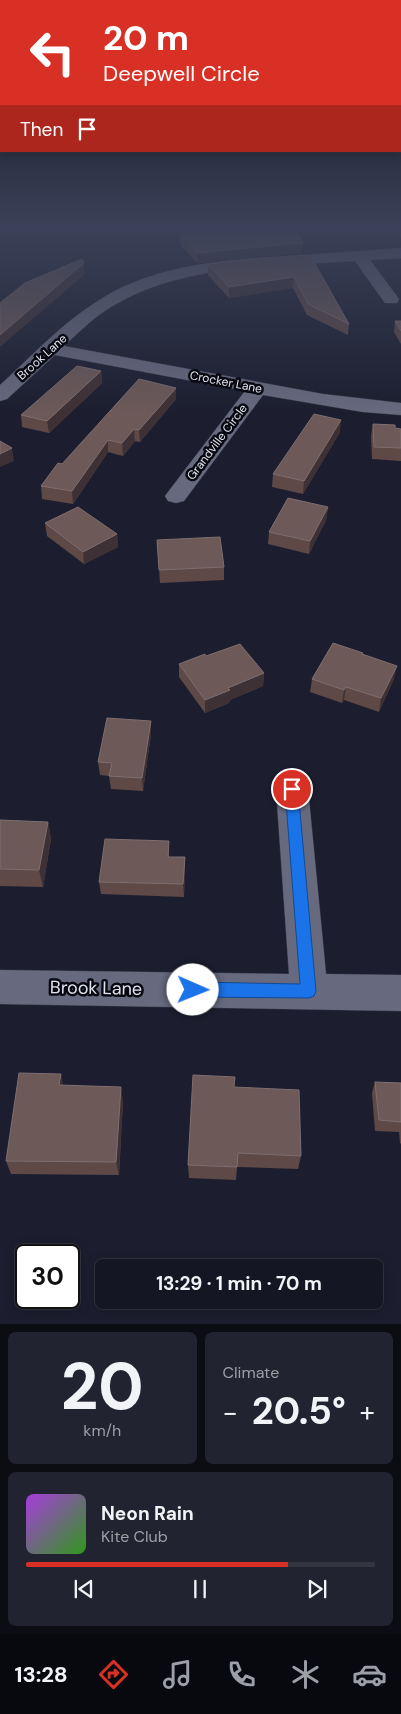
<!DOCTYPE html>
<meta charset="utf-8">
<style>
:root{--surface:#151623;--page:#222330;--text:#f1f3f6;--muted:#9d9fa6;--line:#343541;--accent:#d93025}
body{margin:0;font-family:"DM Sans",sans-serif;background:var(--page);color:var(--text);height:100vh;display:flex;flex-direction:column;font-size:19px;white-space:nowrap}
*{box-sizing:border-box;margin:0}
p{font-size:16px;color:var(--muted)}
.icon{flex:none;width:28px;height:28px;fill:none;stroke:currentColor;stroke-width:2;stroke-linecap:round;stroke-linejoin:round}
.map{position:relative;height:1324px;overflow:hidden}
.details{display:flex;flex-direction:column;gap:8px;padding:8px;background:#0c0c13;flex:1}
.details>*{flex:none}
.banner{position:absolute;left:0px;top:0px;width:401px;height:152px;box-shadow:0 2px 12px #0003,0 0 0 1px var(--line);background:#d93025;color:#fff;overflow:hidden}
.speed{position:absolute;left:15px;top:1244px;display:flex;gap:10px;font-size:25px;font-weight:700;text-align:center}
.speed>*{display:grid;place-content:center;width:65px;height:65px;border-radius:50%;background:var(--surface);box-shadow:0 2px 12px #0003,0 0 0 1px var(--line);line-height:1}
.speed .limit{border:2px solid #111;border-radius:8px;background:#fff;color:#111}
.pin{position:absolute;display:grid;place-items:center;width:42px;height:42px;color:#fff;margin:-21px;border:2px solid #fff;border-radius:50%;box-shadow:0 1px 5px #0007}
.me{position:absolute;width:55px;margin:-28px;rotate:91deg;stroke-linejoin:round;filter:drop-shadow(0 0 4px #0008)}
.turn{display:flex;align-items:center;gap:18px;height:105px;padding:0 20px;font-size:22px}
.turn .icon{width:65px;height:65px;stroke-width:2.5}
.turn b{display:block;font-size:35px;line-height:42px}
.then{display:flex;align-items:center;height:48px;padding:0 20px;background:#0003;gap:10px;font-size:19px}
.big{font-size:38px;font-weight:700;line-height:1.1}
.details .tile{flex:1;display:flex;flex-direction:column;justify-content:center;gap:8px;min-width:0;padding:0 18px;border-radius:8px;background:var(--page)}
.details .dial{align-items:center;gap:0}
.dial b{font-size:65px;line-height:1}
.song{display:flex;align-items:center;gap:15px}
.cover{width:60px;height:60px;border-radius:8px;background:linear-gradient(135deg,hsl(280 70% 55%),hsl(110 70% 35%))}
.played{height:5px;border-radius:2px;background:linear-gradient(90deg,var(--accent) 75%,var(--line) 75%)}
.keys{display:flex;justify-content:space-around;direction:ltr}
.heat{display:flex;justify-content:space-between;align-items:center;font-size:28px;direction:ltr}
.details .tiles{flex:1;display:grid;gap:8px;grid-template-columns:1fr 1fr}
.tile:last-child{grid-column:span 2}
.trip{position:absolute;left:95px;top:1259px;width:288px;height:50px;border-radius:8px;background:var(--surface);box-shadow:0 2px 12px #0003,0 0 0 1px var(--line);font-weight:700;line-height:50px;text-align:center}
.menu{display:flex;height:80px;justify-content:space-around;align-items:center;background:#08090e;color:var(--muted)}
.menu .icon{width:35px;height:35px}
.menu .current{color:var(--accent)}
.menu b{font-size:22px;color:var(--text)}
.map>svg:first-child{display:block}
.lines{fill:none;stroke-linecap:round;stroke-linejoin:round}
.minor-casing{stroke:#3b3c4b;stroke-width:1}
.minor{fill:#67697e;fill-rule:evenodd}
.wall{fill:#5e4946}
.shaded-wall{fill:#3e3135}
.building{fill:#6c5958;stroke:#7e6e70}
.route{fill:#1a73e8;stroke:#114b97}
.labels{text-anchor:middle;stroke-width:5;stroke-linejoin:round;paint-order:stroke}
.far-street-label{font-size:12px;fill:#e1e2ef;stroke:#080810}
.near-street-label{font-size:18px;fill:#e1e2ef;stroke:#080810}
</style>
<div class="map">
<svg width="401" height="1324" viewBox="0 0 401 1324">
<rect width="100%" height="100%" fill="#1c1e2f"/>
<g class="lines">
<!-- minor casing -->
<g class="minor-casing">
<g id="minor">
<path d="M401 248V258L370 260 399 299 397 303H385L355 261C273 267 183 263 111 307 94 317 79 332 64 346L323 394 401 403V415L363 412 263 395 184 501 176 503 168 501 165 496 245 391 55 355 7 399 0 401V385C31 357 62 323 98 301 154 264 226 260 291 256 328 253 364 251 401 248Z"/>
<polygon points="292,777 303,780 308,789 326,974 401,975 401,1011 0,1004 0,970 289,974 276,789 281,780"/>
</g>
</g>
<!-- minor -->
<use href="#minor" class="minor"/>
</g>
<!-- wall -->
<g class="wall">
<polygon points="393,228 401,228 401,238"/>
<polygon points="180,234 302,253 197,263 180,244"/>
<polygon points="310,255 349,324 348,335 307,315 293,288 229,298 208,275 208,264"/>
<polygon points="395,321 401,321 401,344 394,332"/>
<polygon points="101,371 102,383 49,433 22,427 21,415"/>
<polygon points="176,388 176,399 140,442 135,441 123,456 108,452 73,504 42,499 41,486 62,464"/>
<polygon points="373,424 401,429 401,461 372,459 371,436"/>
<polygon points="340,432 303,494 272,487 273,474"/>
<polygon points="328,507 326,520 309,554 268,544 269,532"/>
<polygon points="45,523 117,534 118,547 84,564 47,536"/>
<polygon points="157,540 224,567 224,580 160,583"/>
<polygon points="363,653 363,655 394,679 379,712 344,700 342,703 310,692 312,679"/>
<polygon points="206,656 264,673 263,686 230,700 229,703 205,713 179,677 179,664"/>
<polygon points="151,734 143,791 111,789 109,776 100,775 98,762"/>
<polygon points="0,820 48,822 51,839 43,887 0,886"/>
<polygon points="169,853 169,857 185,857 184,897 101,894 99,882"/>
<polygon points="375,1082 401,1083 401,1144 400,1143 399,1132 375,1131 372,1093"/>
<polygon points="63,1085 123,1101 119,1175 11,1174 6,1161"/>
<polygon points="234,1087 301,1156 298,1169 237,1167 236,1180 189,1178 188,1165"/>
</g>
<!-- shaded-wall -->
<g class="shaded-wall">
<polygon points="303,243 302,253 197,263 197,253"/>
<polygon points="84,263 85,274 0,347 0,335"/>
<polygon points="294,277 293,288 229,298 229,287"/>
<polygon points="101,371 102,383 49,433 47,421"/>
<polygon points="176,388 176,399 140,442 139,430"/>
<polygon points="341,420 340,432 303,494 304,481"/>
<polygon points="134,429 135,441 123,456 122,443"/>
<polygon points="108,440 108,452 73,504 72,491"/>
<polygon points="12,448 14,461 0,467 0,454"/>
<polygon points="328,507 326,520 309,554 310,541"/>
<polygon points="117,534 118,547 84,564 83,552"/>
<polygon points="397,666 394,679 379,712 381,698"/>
<polygon points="264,673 263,686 230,700 229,703 205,713 205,700 228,688"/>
<polygon points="346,687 344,700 342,703 344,690"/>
<polygon points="151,721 151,734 143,791 142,778"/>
<polygon points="48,822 51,839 43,887 39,870"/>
<polygon points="185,857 185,870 184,897 183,884"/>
<polygon points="61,1074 64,1089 59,1085"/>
<polygon points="121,1087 123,1101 119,1175 116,1162"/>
</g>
<!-- building -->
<g class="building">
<polygon points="246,228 294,228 303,243 197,253 180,234 208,230"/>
<polygon points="310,255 349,324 308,304 294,277 229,287 208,264 261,258"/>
<polygon points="82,259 84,263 0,335 0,303 25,283"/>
<polygon points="395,321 401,321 401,331"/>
<polygon points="77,366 101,371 47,421 21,415"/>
<polygon points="139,379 176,388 139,430 134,429 122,443 108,440 72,491 41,486 58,463 62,464"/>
<polygon points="314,414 341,420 304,481 273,474"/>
<polygon points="373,424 395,425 395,428 401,429 401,448 374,447"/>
<polygon points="0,441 12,448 0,454"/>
<polygon points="288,498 328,507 310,541 269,532"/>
<polygon points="78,507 117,534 83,552 45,523"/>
<polygon points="220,537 224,567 159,570 157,540"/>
<polygon points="333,643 363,653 362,654 397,666 381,698 346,687 344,690 312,679"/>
<polygon points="240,644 264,673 228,688 230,690 205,700 179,664 205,654 206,656"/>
<polygon points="107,718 151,721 142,778 109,776 112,763 98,762"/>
<polygon points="0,820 48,822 39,870 0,869"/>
<polygon points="105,839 169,841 168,857 185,857 183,884 99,882"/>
<polygon points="19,1073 61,1074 59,1085 121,1087 116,1162 6,1161"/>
<polygon points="193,1075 235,1077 234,1087 299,1090 301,1156 238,1153 237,1167 188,1165"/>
<polygon points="375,1082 401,1083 401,1122 379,1120"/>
</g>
<!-- sky -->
<linearGradient id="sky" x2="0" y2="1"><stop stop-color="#0f101a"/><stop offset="0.55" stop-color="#3a4158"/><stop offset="1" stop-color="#3a4158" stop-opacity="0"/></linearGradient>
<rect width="401" height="413" fill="url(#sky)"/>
<!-- route -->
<polygon class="route" points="292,784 296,786 298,789 316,991 314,996 309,998 193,997 188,995 185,990 188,984 193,982 300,984 285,789 287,786"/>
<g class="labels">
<!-- far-street labels -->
<g class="far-street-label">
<text transform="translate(42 357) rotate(-42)" y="4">Brook Lane</text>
<text transform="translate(226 382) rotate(11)" y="4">Crocker Lane</text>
<text transform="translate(217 442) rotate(-53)" y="4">Grandville Circle</text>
</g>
<!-- near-street labels -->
<g class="near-street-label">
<text transform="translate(96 988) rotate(1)" y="6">Brook Lane</text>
</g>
</g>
</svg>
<div class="speed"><div class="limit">30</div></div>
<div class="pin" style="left:292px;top:789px;background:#d93025"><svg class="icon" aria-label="arrive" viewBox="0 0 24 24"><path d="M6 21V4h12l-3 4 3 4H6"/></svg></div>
<svg class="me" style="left:193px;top:990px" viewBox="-20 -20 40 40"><circle r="19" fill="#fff"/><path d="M0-13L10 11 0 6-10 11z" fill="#1a73e8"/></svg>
<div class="trip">13:29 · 1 min · 70 m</div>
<div class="banner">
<div class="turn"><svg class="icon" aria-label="left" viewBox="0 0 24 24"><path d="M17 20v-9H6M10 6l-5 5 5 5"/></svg><div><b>20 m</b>Deepwell Circle</div></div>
<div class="then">Then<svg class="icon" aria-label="arrive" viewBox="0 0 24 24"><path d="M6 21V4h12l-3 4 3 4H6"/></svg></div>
</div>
</div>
<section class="details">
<div class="tiles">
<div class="tile dial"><b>20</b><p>km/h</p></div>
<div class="tile"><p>Climate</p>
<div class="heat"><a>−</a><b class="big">20.5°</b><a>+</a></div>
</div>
<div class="tile">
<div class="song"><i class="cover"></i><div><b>Neon Rain</b><p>Kite Club</p></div></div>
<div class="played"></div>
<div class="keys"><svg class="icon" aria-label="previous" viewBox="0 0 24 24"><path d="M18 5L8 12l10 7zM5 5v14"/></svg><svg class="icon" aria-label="pause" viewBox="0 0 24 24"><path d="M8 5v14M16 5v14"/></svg><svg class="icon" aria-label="next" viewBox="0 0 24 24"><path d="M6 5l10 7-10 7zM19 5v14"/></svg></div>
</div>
</div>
</section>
<nav class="menu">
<b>13:28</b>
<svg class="icon current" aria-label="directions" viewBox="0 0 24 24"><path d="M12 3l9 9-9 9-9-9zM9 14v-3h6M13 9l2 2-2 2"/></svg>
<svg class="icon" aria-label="music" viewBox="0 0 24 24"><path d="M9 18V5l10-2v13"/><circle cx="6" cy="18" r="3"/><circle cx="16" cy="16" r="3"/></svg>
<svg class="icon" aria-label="phone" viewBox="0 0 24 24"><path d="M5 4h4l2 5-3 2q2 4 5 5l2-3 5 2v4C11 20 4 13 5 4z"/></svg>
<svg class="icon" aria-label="climate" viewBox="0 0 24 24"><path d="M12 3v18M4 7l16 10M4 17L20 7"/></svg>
<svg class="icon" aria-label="car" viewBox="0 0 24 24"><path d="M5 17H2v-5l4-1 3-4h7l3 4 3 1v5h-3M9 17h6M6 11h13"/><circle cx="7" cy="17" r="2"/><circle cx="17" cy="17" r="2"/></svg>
</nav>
